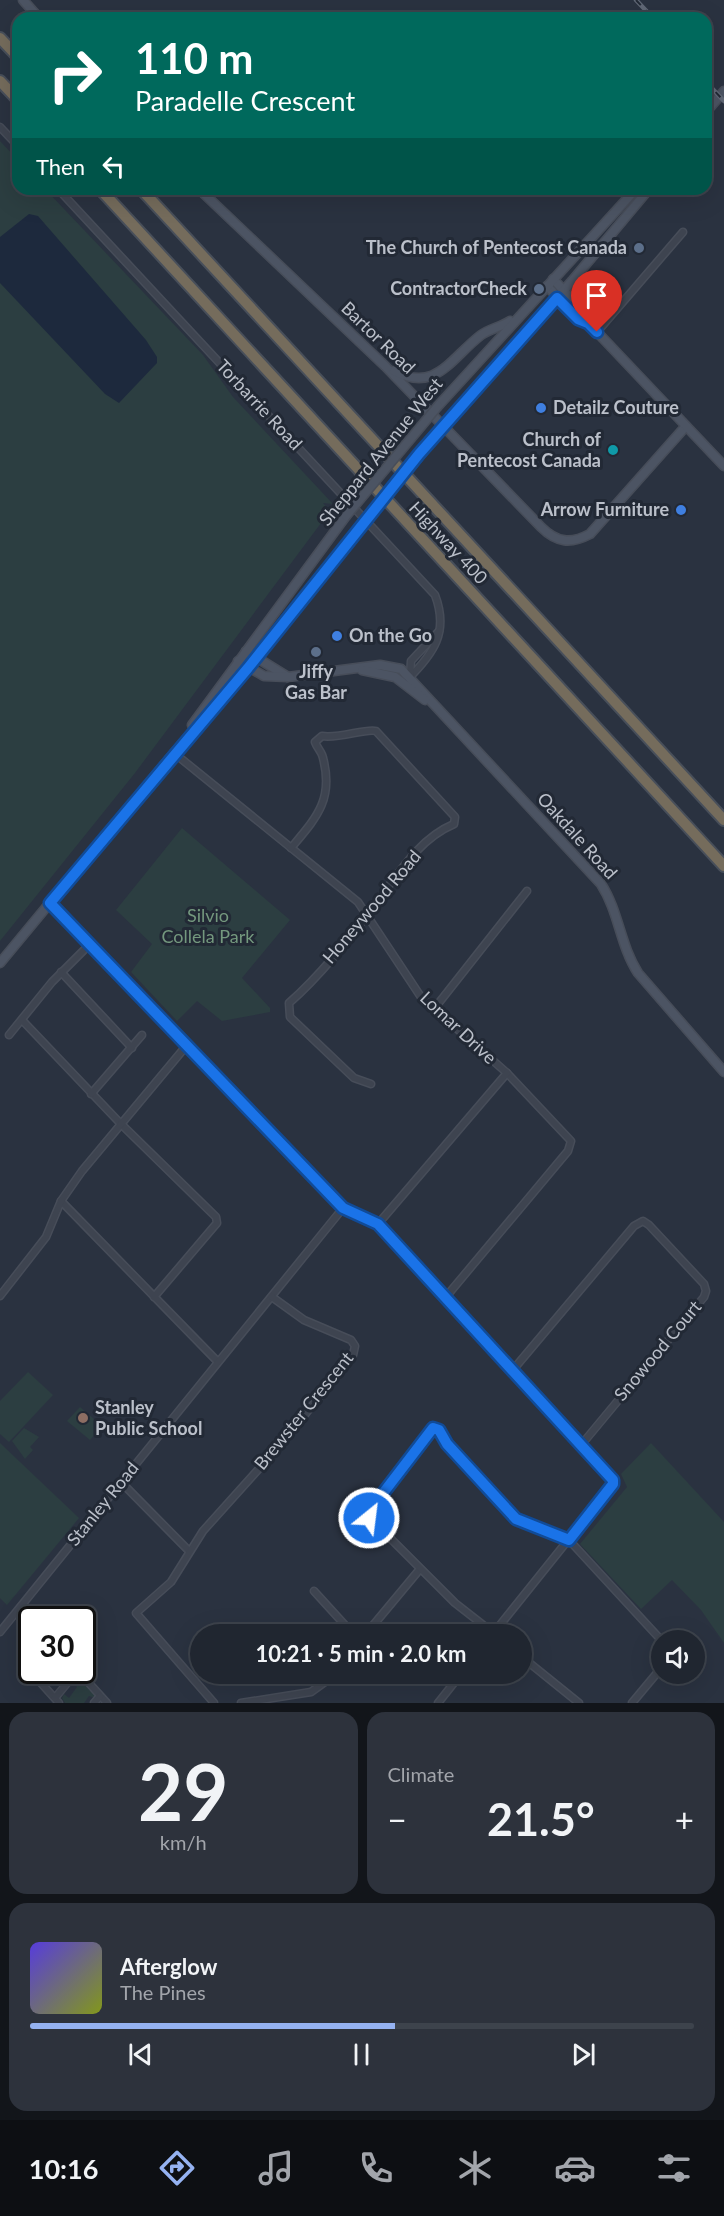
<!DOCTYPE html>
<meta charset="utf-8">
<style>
:root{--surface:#202630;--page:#2d323c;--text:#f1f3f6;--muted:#a2a5ab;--line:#3d434c;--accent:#95b2f1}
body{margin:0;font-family:Lato,sans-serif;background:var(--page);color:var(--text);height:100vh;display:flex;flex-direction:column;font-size:22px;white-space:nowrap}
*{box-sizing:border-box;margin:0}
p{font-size:20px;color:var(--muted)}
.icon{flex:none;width:33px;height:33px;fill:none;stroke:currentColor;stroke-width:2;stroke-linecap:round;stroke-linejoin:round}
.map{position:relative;height:1703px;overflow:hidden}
.drawer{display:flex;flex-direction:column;gap:9px;padding:9px;background:#12151a;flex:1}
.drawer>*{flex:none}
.hud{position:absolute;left:12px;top:12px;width:700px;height:183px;border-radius:18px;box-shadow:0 6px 24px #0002,0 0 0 2px var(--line);background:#00695c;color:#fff;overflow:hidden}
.fabs{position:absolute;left:651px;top:1630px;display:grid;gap:12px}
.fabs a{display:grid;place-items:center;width:54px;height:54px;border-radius:50%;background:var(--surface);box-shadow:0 6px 24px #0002,0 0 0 2px var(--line);font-size:30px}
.speed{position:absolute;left:18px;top:1606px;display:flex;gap:12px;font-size:30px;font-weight:700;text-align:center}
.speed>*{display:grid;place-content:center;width:78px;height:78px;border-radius:50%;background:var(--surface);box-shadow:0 6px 24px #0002,0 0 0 2px var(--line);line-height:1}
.speed .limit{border:3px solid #111;border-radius:9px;background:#fff;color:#111}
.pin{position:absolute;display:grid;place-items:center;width:51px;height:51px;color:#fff;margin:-62px -26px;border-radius:50% 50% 50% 0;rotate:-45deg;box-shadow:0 0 6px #0007}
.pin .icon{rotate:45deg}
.me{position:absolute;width:66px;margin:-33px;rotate:29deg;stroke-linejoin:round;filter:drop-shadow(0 0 4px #0008)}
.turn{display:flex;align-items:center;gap:21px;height:126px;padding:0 24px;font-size:27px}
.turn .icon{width:78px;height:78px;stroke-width:2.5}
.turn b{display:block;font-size:42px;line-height:51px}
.then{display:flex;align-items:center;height:57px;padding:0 24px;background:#0003;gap:12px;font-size:22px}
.big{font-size:45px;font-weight:700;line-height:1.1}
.drawer .widget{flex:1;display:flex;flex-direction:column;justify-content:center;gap:9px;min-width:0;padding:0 21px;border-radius:18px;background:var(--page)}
.drawer .dial{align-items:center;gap:0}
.dial b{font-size:78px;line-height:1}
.song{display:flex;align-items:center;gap:18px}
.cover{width:72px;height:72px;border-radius:9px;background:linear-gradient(135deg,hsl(250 70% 55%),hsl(70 70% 35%))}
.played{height:6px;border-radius:3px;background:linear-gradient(90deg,var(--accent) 55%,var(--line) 55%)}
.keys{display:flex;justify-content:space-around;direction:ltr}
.heat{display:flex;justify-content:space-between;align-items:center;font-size:33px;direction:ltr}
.drawer .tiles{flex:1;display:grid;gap:9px;grid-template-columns:1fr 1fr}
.widget:last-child{grid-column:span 2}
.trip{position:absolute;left:190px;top:1624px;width:342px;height:60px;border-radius:30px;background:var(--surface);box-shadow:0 6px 24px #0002,0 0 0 2px var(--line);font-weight:700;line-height:60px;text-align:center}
.menu{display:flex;height:96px;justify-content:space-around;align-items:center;background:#0d0f13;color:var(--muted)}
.menu .icon{width:42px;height:42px}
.menu .on{color:var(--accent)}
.menu b{font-size:27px;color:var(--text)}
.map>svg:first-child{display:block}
.green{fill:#2c3e41}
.water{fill:#1d293d}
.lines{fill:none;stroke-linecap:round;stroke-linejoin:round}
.street-casing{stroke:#474d59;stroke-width:9}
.secondary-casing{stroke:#474d59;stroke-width:11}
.highway-casing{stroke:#484f5a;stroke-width:14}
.street{stroke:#3e4450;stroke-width:6}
.secondary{stroke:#4c5463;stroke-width:8}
.highway{stroke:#756c5c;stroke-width:10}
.rail-casing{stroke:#606876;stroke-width:4.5}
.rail{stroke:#222935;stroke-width:2;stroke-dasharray:7;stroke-linecap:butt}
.secondary-bridge-casing{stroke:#474d59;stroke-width:11;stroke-linecap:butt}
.secondary-bridge{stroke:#4c5463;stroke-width:8}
.route-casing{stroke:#114b97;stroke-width:15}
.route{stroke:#1a73e8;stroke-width:10}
.service-dot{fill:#5c6f8a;stroke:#222935;stroke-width:2}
.shop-dot{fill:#3f7fe0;stroke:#222935;stroke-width:2}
.culture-dot{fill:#0f9aa8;stroke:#222935;stroke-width:2}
.education-dot{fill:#8d6e63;stroke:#222935;stroke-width:2}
.labels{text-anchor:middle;stroke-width:6;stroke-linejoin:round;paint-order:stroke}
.poi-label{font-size:18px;font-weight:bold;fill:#bbc0ca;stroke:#222935;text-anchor:end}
.street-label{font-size:18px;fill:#bbc0ca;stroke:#222935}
.park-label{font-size:18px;fill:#74987e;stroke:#222935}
</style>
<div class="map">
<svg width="724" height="1703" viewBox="0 0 724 1703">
<rect width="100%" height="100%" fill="#2a3240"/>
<!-- green -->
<g class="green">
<polygon points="0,141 18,160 18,189 45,189 203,355 233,397 333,504 323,503 330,511 135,773 0,941"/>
<polygon points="182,828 290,920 242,978 270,1008 270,1012 222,1021 197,1001 177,1021 131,972 152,944 116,910"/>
<polygon points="28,1372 53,1395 9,1442 0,1434 0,1401"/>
<polygon points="80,1407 102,1426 90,1440 67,1421"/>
<polygon points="24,1428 39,1437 30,1447 33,1450 25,1459 12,1441"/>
<polygon points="0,1443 79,1518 7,1605 0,1598"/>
<polygon points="651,1443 724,1522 724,1643 701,1610 672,1580 641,1609 580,1544 627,1487 621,1474"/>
<polygon points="78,1679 94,1694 95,1698 89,1696 84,1703 65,1703 62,1698 64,1694 69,1698 77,1687 73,1683"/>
</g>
<!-- water -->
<polygon class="water" points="29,214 38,216 146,340 157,357 157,363 119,403 105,394 0,283 0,237"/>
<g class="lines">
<!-- street casing -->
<g class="street-casing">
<g id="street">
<polyline points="0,127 18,146"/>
<path d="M58 189 435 595C449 632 434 653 408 679"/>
<polyline points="597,332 683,232"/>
<polyline points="410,676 411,661 439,631"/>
<polyline points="174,753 358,902 421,997 507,1073 571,1141 568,1151 445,1298"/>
<path d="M291 848C316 818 334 800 323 758 322 752 317 748 315 742L322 736C339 739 366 728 376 731L455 817 454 824C418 839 397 876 374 906 349 939 320 976 289 1003L290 1017 354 1078 371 1084"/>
<polyline points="50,903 343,1208 378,1224 613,1480 613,1484 492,1635"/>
<polyline points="61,972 132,1048"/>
<polyline points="434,1009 527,891"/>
<polyline points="22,1020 120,1123 216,1217 217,1223 211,1230 154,1297"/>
<polyline points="9,1035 52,982 89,945"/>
<polyline points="91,1094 142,1035"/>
<polyline points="61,1201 217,1361"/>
<polyline points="378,1224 507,1073"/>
<polyline points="0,1296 46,1237 61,1201 82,1171 187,1045"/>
<polyline points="512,1371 634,1226 643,1221 649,1225 704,1284 706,1291 704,1297 582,1444"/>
<polyline points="121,1482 189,1551"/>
<polyline points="314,1591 354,1635"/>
<polyline points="0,1632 343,1208"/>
<polyline points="365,1635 420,1569"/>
<path d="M496 1635 455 1603 368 1516C373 1498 405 1466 417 1451 423 1443 426 1432 433 1428L439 1430 447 1444 516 1519 569 1540 662 1641"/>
<polyline points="522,1657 579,1703"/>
<polyline points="78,1671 107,1703"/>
<polyline points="32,1673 59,1703"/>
<polyline points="55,1698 77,1671"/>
<polyline points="94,1703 100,1696"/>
<polyline points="214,1703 136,1613 171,1582 203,1531 282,1443 353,1355 355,1346 351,1340 304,1320 272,1297"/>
<polyline points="241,1703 311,1692 336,1674"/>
<polyline points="438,1703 461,1674"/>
<polyline points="632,1703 662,1667"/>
</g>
</g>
<!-- secondary casing -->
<g class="secondary-casing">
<g id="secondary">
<polyline points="23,0 39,18"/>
<polyline points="706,112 724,91"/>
<path d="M199 189 385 366 541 527C557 543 571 544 590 534L686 426"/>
<polyline points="553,279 584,312 588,323"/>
<polyline points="547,286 578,319 588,323 597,332 724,466"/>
<path d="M394 371C436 393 450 359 481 335 489 329 501 327 510 321"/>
<polyline points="438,406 636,189"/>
<polyline points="451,418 572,281 649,189"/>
<polyline points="246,651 288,677"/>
<path d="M238 661 264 676 288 677 380 665 401 669 601 884C619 912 620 945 638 973L724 1072"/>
<polyline points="362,670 395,677 425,700"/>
<polyline points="192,725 346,516"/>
<polyline points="0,963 174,753 248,668 359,529"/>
</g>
</g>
<!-- highway casing -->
<g class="highway-casing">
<g id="highway">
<polyline points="0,38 18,57"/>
<polyline points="0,81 18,100"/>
<polyline points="100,189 724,866"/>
<polyline points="141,189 724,820"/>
</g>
</g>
<!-- street -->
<use href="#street" class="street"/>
<!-- secondary -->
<use href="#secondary" class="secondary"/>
<!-- highway -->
<use href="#highway" class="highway"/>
<!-- rail casing -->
<g class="rail-casing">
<g id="rail">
<polyline points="636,0 653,18"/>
<polyline points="706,82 724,101"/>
</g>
</g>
<!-- rail -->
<use href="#rail" class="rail"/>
<!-- secondary-bridge casing -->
<g class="secondary-bridge-casing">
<g id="secondary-bridge">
<polyline points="346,516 438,406"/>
<polyline points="359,529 451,418"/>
</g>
</g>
<!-- secondary-bridge -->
<use href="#secondary-bridge" class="secondary-bridge"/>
</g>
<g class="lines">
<!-- route casing -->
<g class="route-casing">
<polyline id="route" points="369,1518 368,1514 374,1505 433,1428 439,1430 447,1444 516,1519 569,1540 613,1484 613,1480 378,1224 343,1208 50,903 248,668 419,454 557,298 578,319 588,323 597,332"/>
</g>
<!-- route -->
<use href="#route" class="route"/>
</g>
<!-- markers -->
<g class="service-dot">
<circle cx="639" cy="248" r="6"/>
<circle cx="539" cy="289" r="6"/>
<circle cx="316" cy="652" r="6"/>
</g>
<g class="shop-dot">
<circle cx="541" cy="408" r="6"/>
<circle cx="681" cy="510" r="6"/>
<circle cx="337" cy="636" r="6"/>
</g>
<circle class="culture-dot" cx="613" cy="450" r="6"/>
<circle class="education-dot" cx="83" cy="1418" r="6"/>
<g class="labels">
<!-- poi labels -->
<g class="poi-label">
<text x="627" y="254">The Church of Pentecost Canada</text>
<text x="527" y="295">ContractorCheck</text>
<text x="553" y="414" text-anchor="start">Detailz Couture</text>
<text x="601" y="446">Church of<tspan x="601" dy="21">Pentecost Canada</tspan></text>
<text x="669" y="516">Arrow Furniture</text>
<text x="349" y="642" text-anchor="start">On the Go</text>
<text x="316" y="678" text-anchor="middle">Jiffy<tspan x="316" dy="21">Gas Bar</tspan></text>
<text x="95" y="1414" text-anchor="start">Stanley<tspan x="95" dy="21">Public School</tspan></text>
</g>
<!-- street labels -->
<g class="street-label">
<text transform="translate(378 338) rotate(44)" y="6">Bartor Road</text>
<text transform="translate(259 405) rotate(47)" y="6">Torbarrie Road</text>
<text transform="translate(381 452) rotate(-51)" y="6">Sheppard Avenue West</text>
<text transform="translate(448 543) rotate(47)" y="6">Highway 400</text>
<text transform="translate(577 836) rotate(48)" y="6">Oakdale Road</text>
<text transform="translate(372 907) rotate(-50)" y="6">Honeywood Road</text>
<text transform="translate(458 1028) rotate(43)" y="6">Lomar Drive</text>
<text transform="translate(658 1351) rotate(-50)" y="6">Snowood Court</text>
<text transform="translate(304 1411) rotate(-51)" y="6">Brewster Crescent</text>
<text transform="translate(103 1504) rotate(-51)" y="6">Stanley Road</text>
</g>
<!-- park labels -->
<g class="park-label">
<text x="208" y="922">Silvio<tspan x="208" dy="21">Collela Park</tspan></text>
</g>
</g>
</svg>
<div class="fabs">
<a><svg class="icon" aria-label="sound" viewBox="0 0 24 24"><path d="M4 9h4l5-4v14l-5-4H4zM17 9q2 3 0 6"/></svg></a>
</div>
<div class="speed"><div class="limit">30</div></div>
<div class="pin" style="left:597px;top:332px;background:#d93025"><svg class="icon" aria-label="arrive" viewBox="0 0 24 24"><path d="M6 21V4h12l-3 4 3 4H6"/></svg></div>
<svg class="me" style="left:369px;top:1518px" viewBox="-20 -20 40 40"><circle r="17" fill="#1a73e8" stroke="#fff" stroke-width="3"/><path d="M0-11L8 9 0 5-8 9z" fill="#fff"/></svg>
<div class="trip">10:21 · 5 min · 2.0 km</div>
<div class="hud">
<div class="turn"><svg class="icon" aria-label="right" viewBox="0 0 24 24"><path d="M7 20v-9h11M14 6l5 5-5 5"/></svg><div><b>110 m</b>Paradelle Crescent</div></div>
<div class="then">Then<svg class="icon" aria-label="left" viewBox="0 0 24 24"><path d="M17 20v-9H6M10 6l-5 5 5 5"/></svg></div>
</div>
</div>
<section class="drawer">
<div class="tiles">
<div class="widget dial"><b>29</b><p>km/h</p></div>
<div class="widget"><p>Climate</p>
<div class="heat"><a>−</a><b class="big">21.5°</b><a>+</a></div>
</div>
<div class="widget">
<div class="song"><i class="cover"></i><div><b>Afterglow</b><p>The Pines</p></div></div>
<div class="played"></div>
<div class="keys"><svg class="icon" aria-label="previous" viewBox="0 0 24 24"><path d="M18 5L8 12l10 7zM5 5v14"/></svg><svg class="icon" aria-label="pause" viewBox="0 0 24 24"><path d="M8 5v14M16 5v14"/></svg><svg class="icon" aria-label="next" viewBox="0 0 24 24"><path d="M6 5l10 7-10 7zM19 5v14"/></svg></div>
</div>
</div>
</section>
<nav class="menu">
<b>10:16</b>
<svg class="icon on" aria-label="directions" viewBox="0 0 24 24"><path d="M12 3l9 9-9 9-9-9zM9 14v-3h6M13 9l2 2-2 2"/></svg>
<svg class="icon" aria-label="music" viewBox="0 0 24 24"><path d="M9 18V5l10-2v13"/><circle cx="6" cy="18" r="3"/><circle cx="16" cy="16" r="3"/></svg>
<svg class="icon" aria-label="phone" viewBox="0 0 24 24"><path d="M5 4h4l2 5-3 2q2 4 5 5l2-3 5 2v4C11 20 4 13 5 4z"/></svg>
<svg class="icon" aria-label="climate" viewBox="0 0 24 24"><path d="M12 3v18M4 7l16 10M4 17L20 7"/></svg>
<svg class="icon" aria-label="car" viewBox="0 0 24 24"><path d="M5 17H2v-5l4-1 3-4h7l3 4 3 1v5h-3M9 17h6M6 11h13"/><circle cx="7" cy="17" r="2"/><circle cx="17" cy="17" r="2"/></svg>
<svg class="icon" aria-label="filters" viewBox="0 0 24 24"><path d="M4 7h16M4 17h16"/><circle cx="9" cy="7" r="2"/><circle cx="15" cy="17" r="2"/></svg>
</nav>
